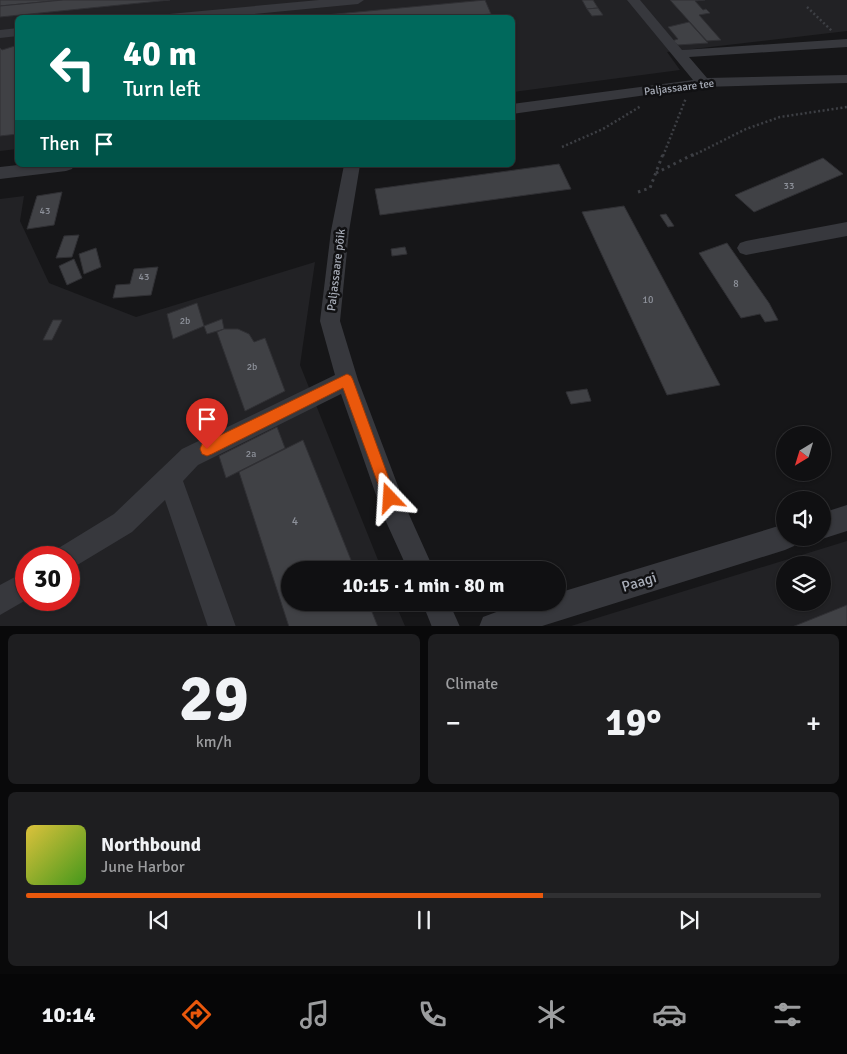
<!DOCTYPE html>
<meta charset="utf-8">
<style>
:root{--surface:#101012;--page:#1e1e20;--text:#f1f3f6;--muted:#9c9d9f;--line:#303032;--accent:#ea580c}
body{margin:0;font-family:Signika,sans-serif;background:var(--page);color:var(--text);height:100vh;display:flex;flex-direction:column;font-size:19px;white-space:nowrap}
*{box-sizing:border-box;margin:0}
p{font-size:16px;color:var(--muted)}
.icon{flex:none;width:28px;height:28px;fill:none;stroke:currentColor;stroke-width:2;stroke-linecap:round;stroke-linejoin:round}
.map{position:relative;height:626px;overflow:hidden}
.drawer{display:flex;flex-direction:column;gap:8px;padding:8px;background:#09090a;flex:1}
.drawer>*{flex:none}
.guide{position:absolute;left:15px;top:15px;width:500px;height:152px;border-radius:8px;box-shadow:0 1px 4px #0004,0 0 0 1px var(--line);background:#00695c;color:#fff;overflow:hidden}
.needle{width:32px;rotate:218deg}
.tools{position:absolute;left:776px;top:426px;display:grid;gap:10px}
.tools a{display:grid;place-items:center;width:55px;height:55px;border-radius:50%;background:var(--surface);box-shadow:0 1px 4px #0004,0 0 0 1px var(--line);font-size:25px}
.speed{position:absolute;left:15px;top:546px;display:flex;gap:10px;font-size:25px;font-weight:700;text-align:center}
.speed>*{display:grid;place-content:center;width:65px;height:65px;border-radius:50%;background:var(--surface);box-shadow:0 1px 4px #0004,0 0 0 1px var(--line);line-height:1}
.speed .limit{border:8px solid #d22;background:#fff;color:#111}
.pin{position:absolute;display:grid;place-items:center;width:42px;height:42px;color:#fff;margin:-51px -21px;border-radius:50% 50% 50% 0;rotate:-45deg;box-shadow:0 0 5px #0007}
.pin .icon{rotate:45deg}
.me{position:absolute;width:55px;margin:-28px;rotate:340deg;stroke-linejoin:round;filter:drop-shadow(0 0 4px #0008)}
.turn{display:flex;align-items:center;gap:18px;height:105px;padding:0 25px;font-size:22px}
.turn .icon{width:65px;height:65px;stroke-width:2.5}
.turn b{display:block;font-size:35px;line-height:42px}
.then{display:flex;align-items:center;height:48px;padding:0 25px;background:#0003;gap:10px;font-size:19px}
.big{font-size:38px;font-weight:700;line-height:1.1}
.drawer .card{flex:1;display:flex;flex-direction:column;justify-content:center;gap:8px;min-width:0;padding:0 18px;border-radius:8px;background:var(--page)}
.drawer .dial{align-items:center;gap:0}
.dial b{font-size:65px;line-height:1}
.song{display:flex;align-items:center;gap:15px}
.cover{width:60px;height:60px;border-radius:8px;background:linear-gradient(135deg,hsl(50 70% 55%),hsl(100 70% 35%))}
.played{height:5px;border-radius:2px;background:linear-gradient(90deg,var(--accent) 65%,var(--line) 65%)}
.keys{display:flex;justify-content:space-around;direction:ltr}
.heat{display:flex;justify-content:space-between;align-items:center;font-size:28px;direction:ltr}
.drawer .tiles{flex:1;display:grid;gap:8px;grid-template-columns:1fr 1fr}
.card:last-child{grid-column:span 2}
.trip{position:absolute;left:281px;top:561px;width:285px;height:50px;border-radius:25px;background:var(--surface);box-shadow:0 1px 4px #0004,0 0 0 1px var(--line);font-weight:700;line-height:50px;text-align:center}
.dock{display:flex;height:80px;justify-content:space-around;align-items:center;background:#060607;color:var(--muted)}
.dock .icon{width:35px;height:35px}
.dock .selected{color:var(--accent)}
.dock b{font-size:22px;color:var(--text)}
.map>svg:first-child{display:block}
.built{fill:#222225;fill-rule:evenodd}
.building{fill:#404145;stroke:#303034}
.lines{fill:none;stroke-linecap:round;stroke-linejoin:round}
.path-far1{stroke:#3d3f44;stroke-width:2.5;stroke-dasharray:2 2.5;stroke-linecap:butt}
.path{stroke:#3d3f44;stroke-width:3;stroke-dasharray:2.5 4;stroke-linecap:butt}
.minor{fill:#37383d;fill-rule:evenodd}
.route{fill:#ea580c;stroke:#983908}
.labels{text-anchor:middle;stroke-width:5;stroke-linejoin:round;paint-order:stroke}
.number-label{font-size:10px;fill:#8e929b}
.far-street-label{font-size:11px;fill:#a8adb8;stroke:#111113}
.street-label{font-size:12px;fill:#a8adb8;stroke:#111113}
.near-number-label{font-size:12px;fill:#8e929b}
.near-street-label{font-size:15px;fill:#a8adb8;stroke:#111113}
</style>
<div class="map">
<svg width="847" height="627" viewBox="0 0 847 627">
<rect width="100%" height="100%" fill="#161618"/>
<!-- built -->
<g class="built">
<polygon points="0,0 847,0 847,31 667,52 680,70 513,92 512,18 18,18 17,149 0,151"/>
<path d="M24 196 20 221 49 283 136 317 315 262 300 365 382 570H290V602L395 603 405 626H0V199ZM26 558H69V600H26Z"/>
<path d="M847 541V626H571ZM785 565H822V602H785Z"/>
</g>
<!-- building -->
<g class="building">
<polygon points="0,0 63,0 0,6"/>
<polygon points="63,0 170,0 0,17 0,6"/>
<polygon points="485,0 491,14 477,15 478,18 304,17"/>
<polygon points="582,0 593,0 598,8 587,9"/>
<polygon points="670,0 705,0 695,1 703,10 706,9 710,13 699,15 721,40 707,41"/>
<polygon points="598,8 603,15 592,16 587,9"/>
<polygon points="689,22 708,43 678,45 672,41 678,39 668,27"/>
<polygon points="18,45 18,134 0,136 0,48 2,50"/>
<polygon points="823,158 843,174 754,212 735,195"/>
<polygon points="559,164 571,189 380,215 375,189"/>
<polygon points="62,192 54,225 27,229 37,196"/>
<polygon points="624,206 720,385 667,395 582,212"/>
<polygon points="666,214 674,226 668,227 660,215"/>
<polygon points="79,235 72,257 56,258 64,236"/>
<polygon points="727,243 769,303 778,320 765,322 760,314 741,318 699,253"/>
<polygon points="405,247 407,254 392,256 391,249"/>
<polygon points="96,248 101,267 84,274 79,254"/>
<polygon points="74,259 82,278 67,285 59,266"/>
<polygon points="158,267 151,295 113,298 116,285 130,284 134,269"/>
<polygon points="197,303 204,326 173,339 167,314"/>
<polygon points="222,319 224,329 207,334 204,326"/>
<polygon points="53,320 62,320 52,340 43,340"/>
<polygon points="224,329 238,329 249,334 254,342 265,338 285,391 245,411 217,332"/>
<polygon points="587,389 591,401 571,404 566,392"/>
<polygon points="277,427 285,448 226,478 219,456"/>
<polygon points="303,440 355,570 290,570 290,602 368,602 378,627 289,627 239,472"/>
<polygon points="847,605 847,627 792,627"/>
</g>
<g class="lines">
<!-- path-far1 -->
<g class="path-far1">
<polyline points="807,7 832,31"/>
<polyline points="562,147 603,129 641,106"/>
<polyline points="663,156 686,98"/>
<polyline points="692,156 746,129 780,117 847,107"/>
</g>
<!-- path -->
<g class="path">
<polyline points="656,173 694,154"/>
<polyline points="638,192 650,188 663,154"/>
</g>
<!-- minor -->
<g class="minor">
<polygon points="319,0 364,0 358,4 214,18 163,18 169,14"/>
<polygon points="627,0 640,0 682,50 847,39 847,47 689,57 707,78 847,75 847,83 703,87 512,114 512,104 693,80"/>
<polygon points="18,28 18,36 0,38 0,30"/>
<polygon points="18,165 74,165 72,169 66,171 0,179 0,167"/>
<polygon points="344,165 360,165 349,231 340,321 358,380 407,510 434,570 408,570 383,515 341,394 198,465 183,481 236,627 208,627 165,500 132,532 69,570 69,558 53,558 57,549 114,514 182,449 335,375 320,321 331,231"/>
<polygon points="847,222 847,236 746,255 740,253 737,248 740,243 746,241"/>
<polygon points="847,505 847,531 822,539 819,538 822,538 822,513"/>
<path d="M785 524V538H798L794 546 785 550 539 627H479L483 617C511 606 528 602 558 602V593Z"/>
<polygon points="26,571 26,600 0,615 0,585"/>
<polygon points="422,602 449,602 460,627 432,627"/>
</g>
</g>
<!-- route -->
<polygon class="route" points="347,374 351,376 353,380 396,498 394,503 390,505 385,503 343,388 212,454 207,456 202,454 200,449 202,444"/>
<g class="labels">
<!-- number labels -->
<g class="number-label">
<text x="789" y="189">33</text>
<text x="45" y="214">43</text>
<text x="144" y="280">43</text>
<text x="736" y="287">8</text>
<text x="648" y="303">10</text>
<text x="185" y="324">2b</text>
<text x="252" y="370">2b</text>
<text x="251" y="457">2a</text>
</g>
<!-- far-street labels -->
<g class="far-street-label">
<text transform="translate(679 87) rotate(-7)" y="4">Paljassaare tee</text>
</g>
<!-- street labels -->
<g class="street-label">
<text transform="translate(336 270) rotate(-83)" y="4">Paljassaare põik</text>
</g>
<!-- near-number labels -->
<g class="near-number-label">
<text x="295" y="525">4</text>
</g>
<!-- near-street labels -->
<g class="near-street-label">
<text transform="translate(639 582) rotate(-17)" y="5">Paagi</text>
</g>
</g>
</svg>
<div class="tools">
<a><svg class="needle" viewBox="-14 -14 28 28"><path d="M0-13l5 13h-10z" fill="#e53935"/><path d="M0 13l5-13h-10z" fill="#9c9d9f"/></svg></a>
<a><svg class="icon" aria-label="sound" viewBox="0 0 24 24"><path d="M4 9h4l5-4v14l-5-4H4zM17 9q2 3 0 6"/></svg></a>
<a><svg class="icon" aria-label="layers" viewBox="0 0 24 24"><path d="M12 4l9 5-9 5-9-5zM3 14l9 5 9-5"/></svg></a>
</div>
<div class="speed"><div class="limit">30</div></div>
<div class="pin" style="left:207px;top:449px;background:#d93025"><svg class="icon" aria-label="arrive" viewBox="0 0 24 24"><path d="M6 21V4h12l-3 4 3 4H6"/></svg></div>
<svg class="me" style="left:390px;top:498px" viewBox="-20 -20 40 40"><path d="M0-17L14 15 0 8-14 15z" fill="#ea580c" stroke="#fff" stroke-width="4"/></svg>
<div class="trip">10:15 · 1 min · 80 m</div>
<div class="guide">
<div class="turn"><svg class="icon" aria-label="left" viewBox="0 0 24 24"><path d="M17 20v-9H6M10 6l-5 5 5 5"/></svg><div><b>40 m</b>Turn left</div></div>
<div class="then">Then<svg class="icon" aria-label="arrive" viewBox="0 0 24 24"><path d="M6 21V4h12l-3 4 3 4H6"/></svg></div>
</div>
</div>
<section class="drawer">
<div class="tiles">
<div class="card dial"><b>29</b><p>km/h</p></div>
<div class="card"><p>Climate</p>
<div class="heat"><a>−</a><b class="big">19°</b><a>+</a></div>
</div>
<div class="card">
<div class="song"><i class="cover"></i><div><b>Northbound</b><p>June Harbor</p></div></div>
<div class="played"></div>
<div class="keys"><svg class="icon" aria-label="previous" viewBox="0 0 24 24"><path d="M18 5L8 12l10 7zM5 5v14"/></svg><svg class="icon" aria-label="pause" viewBox="0 0 24 24"><path d="M8 5v14M16 5v14"/></svg><svg class="icon" aria-label="next" viewBox="0 0 24 24"><path d="M6 5l10 7-10 7zM19 5v14"/></svg></div>
</div>
</div>
</section>
<nav class="dock">
<b>10:14</b>
<svg class="icon selected" aria-label="directions" viewBox="0 0 24 24"><path d="M12 3l9 9-9 9-9-9zM9 14v-3h6M13 9l2 2-2 2"/></svg>
<svg class="icon" aria-label="music" viewBox="0 0 24 24"><path d="M9 18V5l10-2v13"/><circle cx="6" cy="18" r="3"/><circle cx="16" cy="16" r="3"/></svg>
<svg class="icon" aria-label="phone" viewBox="0 0 24 24"><path d="M5 4h4l2 5-3 2q2 4 5 5l2-3 5 2v4C11 20 4 13 5 4z"/></svg>
<svg class="icon" aria-label="climate" viewBox="0 0 24 24"><path d="M12 3v18M4 7l16 10M4 17L20 7"/></svg>
<svg class="icon" aria-label="car" viewBox="0 0 24 24"><path d="M5 17H2v-5l4-1 3-4h7l3 4 3 1v5h-3M9 17h6M6 11h13"/><circle cx="7" cy="17" r="2"/><circle cx="17" cy="17" r="2"/></svg>
<svg class="icon" aria-label="filters" viewBox="0 0 24 24"><path d="M4 7h16M4 17h16"/><circle cx="9" cy="7" r="2"/><circle cx="15" cy="17" r="2"/></svg>
</nav>
